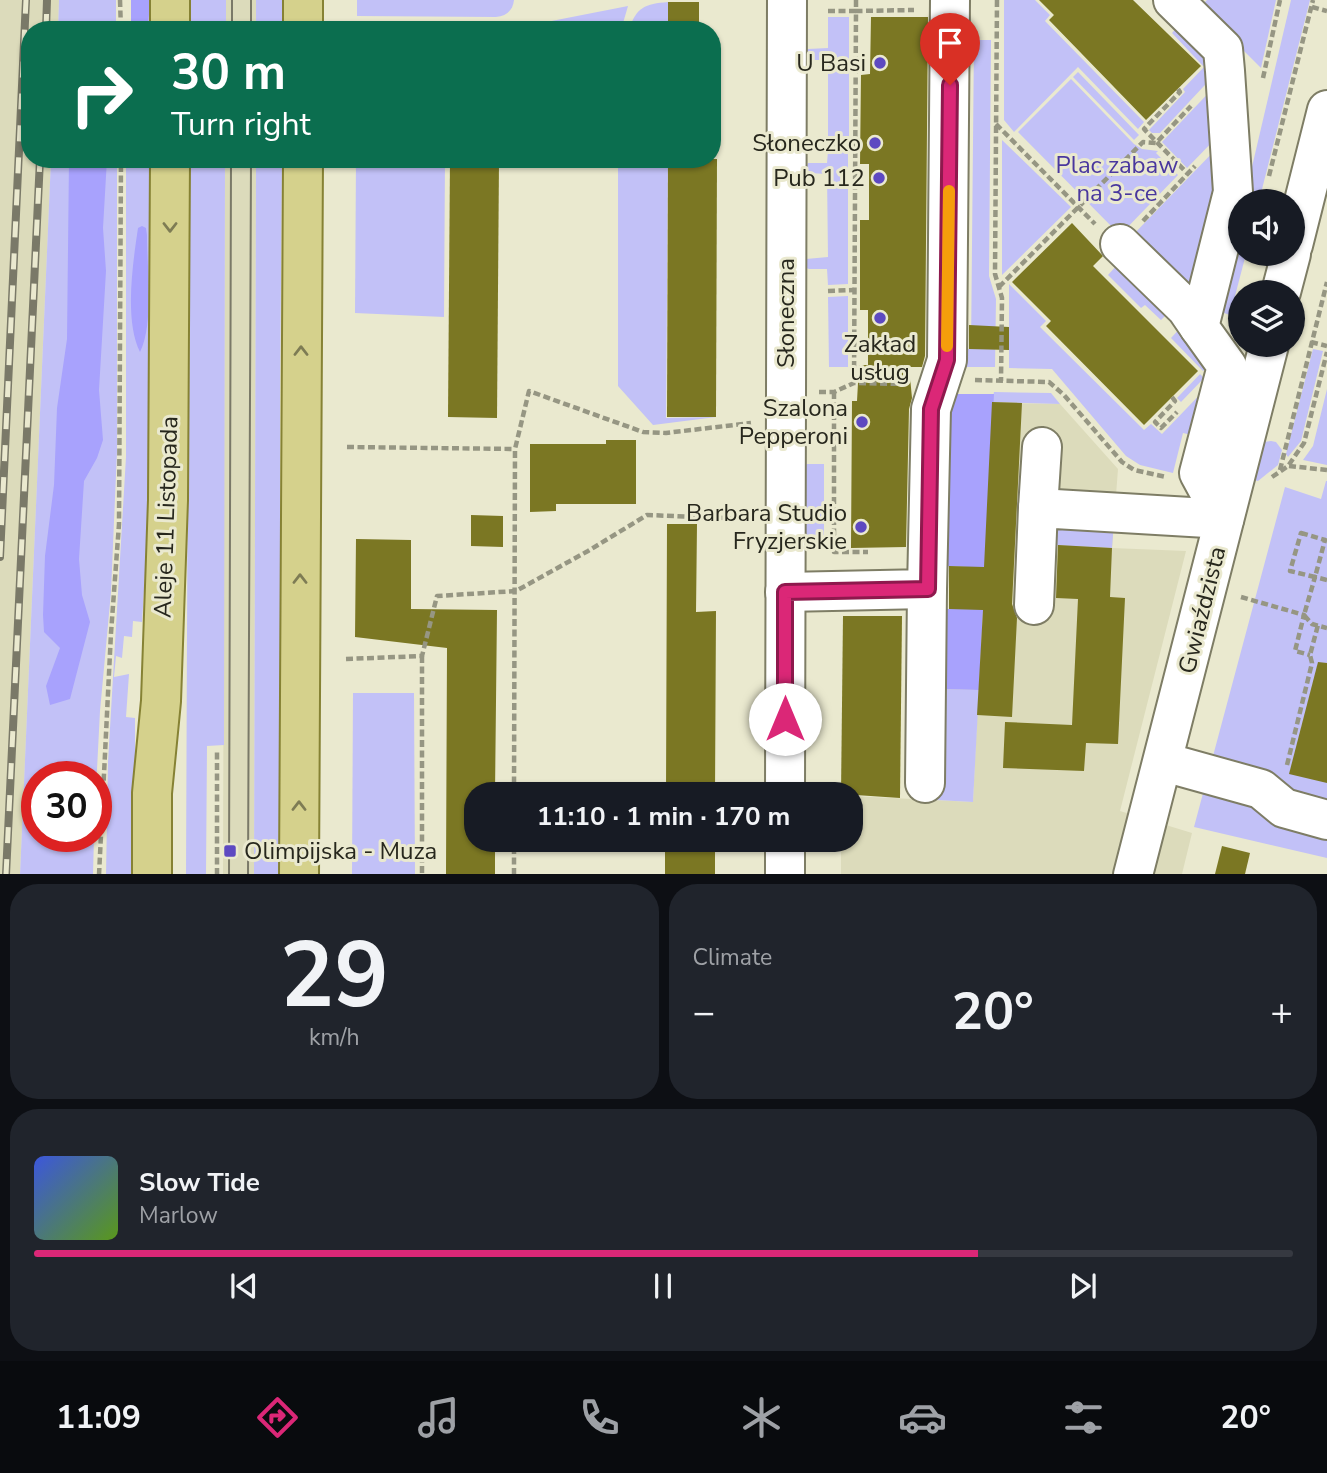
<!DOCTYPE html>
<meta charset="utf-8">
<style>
:root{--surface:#171b24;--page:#20242c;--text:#f1f3f6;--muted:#9ea1a6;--line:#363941;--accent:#db2777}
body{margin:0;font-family:"Nunito Sans",sans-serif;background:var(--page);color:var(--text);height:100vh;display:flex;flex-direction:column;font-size:26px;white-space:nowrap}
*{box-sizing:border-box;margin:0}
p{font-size:23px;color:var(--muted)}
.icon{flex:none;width:38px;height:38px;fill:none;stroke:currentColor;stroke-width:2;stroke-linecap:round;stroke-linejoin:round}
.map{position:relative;height:874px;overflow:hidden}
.sheet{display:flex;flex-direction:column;gap:10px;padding:10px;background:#0d0f14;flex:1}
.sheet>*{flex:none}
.hud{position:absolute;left:21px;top:21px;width:700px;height:147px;border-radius:28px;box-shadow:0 2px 5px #0004;background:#0b6e4f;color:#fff;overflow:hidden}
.tools{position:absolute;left:1228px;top:189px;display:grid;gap:14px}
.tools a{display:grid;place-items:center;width:77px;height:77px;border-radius:50%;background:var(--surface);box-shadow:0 2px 5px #0004;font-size:35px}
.speed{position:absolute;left:21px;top:761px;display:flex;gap:14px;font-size:35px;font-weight:700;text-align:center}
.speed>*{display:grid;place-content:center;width:91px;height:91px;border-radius:50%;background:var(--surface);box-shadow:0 2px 5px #0004;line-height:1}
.speed .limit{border:10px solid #d22;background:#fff;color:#111}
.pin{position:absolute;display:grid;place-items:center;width:60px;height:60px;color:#fff;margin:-72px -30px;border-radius:50% 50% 50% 0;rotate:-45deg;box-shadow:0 0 7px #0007}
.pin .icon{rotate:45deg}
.me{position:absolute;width:77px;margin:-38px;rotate:0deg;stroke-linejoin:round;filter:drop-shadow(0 0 5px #0008)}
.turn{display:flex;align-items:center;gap:24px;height:147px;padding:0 35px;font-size:32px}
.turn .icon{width:91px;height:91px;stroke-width:2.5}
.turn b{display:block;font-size:49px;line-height:60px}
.big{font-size:52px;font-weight:700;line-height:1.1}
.sheet .tile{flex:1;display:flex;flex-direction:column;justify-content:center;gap:10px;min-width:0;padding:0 24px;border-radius:28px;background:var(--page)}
.sheet .dial{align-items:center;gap:0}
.dial b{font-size:91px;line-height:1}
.song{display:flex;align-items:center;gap:21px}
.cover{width:84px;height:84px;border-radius:10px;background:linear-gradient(135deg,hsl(230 70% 55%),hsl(90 70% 35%))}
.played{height:7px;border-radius:4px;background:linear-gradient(90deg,var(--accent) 75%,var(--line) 75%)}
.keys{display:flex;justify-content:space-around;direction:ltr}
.heat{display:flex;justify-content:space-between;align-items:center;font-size:38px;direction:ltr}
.sheet .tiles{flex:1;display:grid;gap:10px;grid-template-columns:1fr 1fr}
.tile:last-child{grid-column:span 2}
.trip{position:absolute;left:464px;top:782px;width:399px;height:70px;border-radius:28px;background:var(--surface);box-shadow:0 2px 5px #0004;font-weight:700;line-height:70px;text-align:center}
.tabs{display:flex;height:112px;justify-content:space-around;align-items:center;background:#090b0e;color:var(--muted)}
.tabs .icon{width:49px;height:49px}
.tabs .current{color:var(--accent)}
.tabs b{font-size:32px;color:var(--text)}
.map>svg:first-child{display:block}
.built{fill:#dcdbbb}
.green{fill:#c2c1f7}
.forest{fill:#a8a2fd}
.building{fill:#7b7723}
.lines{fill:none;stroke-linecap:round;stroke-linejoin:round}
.minor-casing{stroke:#7e7d65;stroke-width:42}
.major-casing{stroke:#868234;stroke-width:42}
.path{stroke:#969683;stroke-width:4.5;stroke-dasharray:7 3.5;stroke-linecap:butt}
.minor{stroke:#fff;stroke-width:38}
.major{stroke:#d5d18c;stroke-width:38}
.tram{stroke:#7a7968;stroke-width:2}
.rail-casing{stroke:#7a7968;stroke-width:8}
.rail{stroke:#eae9cf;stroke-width:5;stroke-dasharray:16;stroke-linecap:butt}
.oneway{stroke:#7e7c54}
.route-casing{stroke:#8e194d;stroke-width:18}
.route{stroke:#db2777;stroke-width:12}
.slow{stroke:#f59e0b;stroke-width:12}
.poi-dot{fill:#5d49c1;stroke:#eae9cf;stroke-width:2.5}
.labels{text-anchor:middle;stroke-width:6;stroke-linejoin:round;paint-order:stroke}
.poi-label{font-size:24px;fill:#27271d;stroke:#eae9cf;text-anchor:end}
.park-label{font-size:24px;fill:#49379e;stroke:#eae9cf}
.street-label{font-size:24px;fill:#27271d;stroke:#eae9cf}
</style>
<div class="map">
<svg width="1327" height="875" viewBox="0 0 1327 875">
<rect width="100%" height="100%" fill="#eae9cf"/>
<!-- built -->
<g class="built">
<polygon points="0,0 59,0 58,30 30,30 30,159 51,159 20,875 0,874"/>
<rect x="226" y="0" width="30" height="30"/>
<polygon points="225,159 256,159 254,874 223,875"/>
<polygon points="992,403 1060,404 1118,469 1112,548 1186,551 1120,811 1192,833 1182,874 841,875 841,840 850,840 851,796 973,802"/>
</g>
<!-- green -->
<g class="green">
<polygon points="59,0 116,0 116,30 58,30"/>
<rect x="190" y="0" width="36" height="30"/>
<polygon points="256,0 284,0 283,30 256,30"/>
<path d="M357 0H514C513 10 507 16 496 17L357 16Z"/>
<polygon points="1004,0 1035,0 1050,15 1045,21 1144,122 1138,129 1078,67 1014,132 1004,120"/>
<polygon points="1207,0 1276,0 1261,68 1200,7"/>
<polygon points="1291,0 1310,0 1259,201 1244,201"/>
<path d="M668 2V30H629C636 7 645 4 668 2Z"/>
<polygon points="628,6 621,30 526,30 526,26"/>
<polygon points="828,17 849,17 849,136 828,137 828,60 809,60 805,57 805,51 808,49 828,48"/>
<polygon points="1181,23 1218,71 1160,133 1152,133 1149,130 1185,92 1183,89 1204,67 1172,33"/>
<polygon points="974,40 991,40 989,276 996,299 995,367 958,367 958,349 971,349"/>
<polygon points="1078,72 1139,135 1134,140 1073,77"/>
<polygon points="1071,79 1134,144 1142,149 1158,151 1156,153 1178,175 1120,235 1018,132"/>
<polygon points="1218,83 1221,133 1187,168 1162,142"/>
<polygon points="1002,140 1071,207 1002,275"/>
<polygon points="1221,144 1223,181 1191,289 1130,238"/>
<polygon points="828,151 848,151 848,284 828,285 827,269 809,269 804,267 806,259 828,257 827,174 808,173 805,171 808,163 827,163"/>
<polygon points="51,159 117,159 117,451 111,592 100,711 96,789 96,777 37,777 37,836 94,837 93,874 20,875"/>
<polygon points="126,159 152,159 150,494 142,622 133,621 132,637 124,636 122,658 116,656 114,677 129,674 126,717 135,718 135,874 106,875 108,762 126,457"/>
<polygon points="189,159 225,159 224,745 207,746 206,874 186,875"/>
<polygon points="256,159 282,159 280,397 280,874 254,875"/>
<polygon points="356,159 445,159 444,317 355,313"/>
<polygon points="618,159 668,159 666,418 716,417 653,425 618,386"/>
<polygon points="1241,215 1241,254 1246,254 1230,315 1218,311"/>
<polygon points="1118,264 1172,309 1161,320 1145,305 1141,308 1108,275"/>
<polygon points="1009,284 1046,321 1040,327 1144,430 1151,424 1162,434 1210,384 1200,437 1183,433 1173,473 1140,465 1126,456 1052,369 1009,368"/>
<polygon points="848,296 848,367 829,367 828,297"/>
<polygon points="1184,324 1211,363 1200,374 1204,378 1181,402 1177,398 1203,371 1171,338"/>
<polygon points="1313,349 1323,351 1301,441 1288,457 1286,454"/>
<polygon points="1327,389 1327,465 1303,460 1313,446"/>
<polygon points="994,392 1051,393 1060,404 992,402"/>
<polygon points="1271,441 1276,442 1282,450 1278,465 1258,481 1246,478 1264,442"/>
<polygon points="807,464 824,464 824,539 800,540 805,466"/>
<polygon points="1326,481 1327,481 1327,858 1194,827 1285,487 1321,499"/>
<polygon points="1114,521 1112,548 1052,545 1053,527"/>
<polygon points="939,689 979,690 973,802 936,800"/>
<polygon points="353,693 414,693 415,874 352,874"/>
</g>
<!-- forest -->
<g class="forest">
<polygon points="131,0 150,0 148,30 131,30"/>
<polygon points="69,159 107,159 103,228 106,271 99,390 103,440 97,458 84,481 79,559 82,595 90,622 70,699 50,705 46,686 60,648 44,632 43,615 45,556 54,485 57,408 67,339"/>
<path d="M142 226 146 228 147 235C147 269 154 323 140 352 124 320 133 262 138 228Z"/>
<polygon points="956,394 994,394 979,690 939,689 940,609 967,609 968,567 941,566 945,409"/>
</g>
<!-- building -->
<g class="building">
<polygon points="1039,0 1133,0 1201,66 1146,120 1049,20 1054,15"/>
<rect x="668" y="2" width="31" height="28"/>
<polygon points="871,17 928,17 925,356 922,367 909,367 912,398 909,409 906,547 851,548 852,401 857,401 859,365 868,365 868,310 860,310 860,220 869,220 869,164 860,164 861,75 870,74"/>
<polygon points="450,159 499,159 497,418 448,417"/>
<polygon points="668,159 717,159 716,417 667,417"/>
<polygon points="1072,223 1103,256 1093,266 1198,371 1144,425 1046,326 1051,321 1012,282"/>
<polygon points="969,325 1009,327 1009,350 969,349"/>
<polygon points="992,402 1022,403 1012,604 1017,618 1012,717 977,715 983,610 949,609 949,566 984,567"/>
<polygon points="606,440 636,440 636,504 556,504 556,511 530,512 530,444 606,444"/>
<polygon points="471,515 503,516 503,547 471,546"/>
<polygon points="667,524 697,524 696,612 716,611 715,794 666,794"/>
<polygon points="356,539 411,540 411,609 497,610 495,794 476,794 476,840 495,840 495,874 446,874 447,648 355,637"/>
<polygon points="1058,545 1112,548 1110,597 1125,598 1118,744 1086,743 1084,771 1003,768 1005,722 1072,725 1078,599 1056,598"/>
<polygon points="843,616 902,616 900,798 841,794"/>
<polygon points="1318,662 1327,663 1327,783 1289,774"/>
<rect x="665" y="840" width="50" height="34"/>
<polygon points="1222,846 1250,853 1245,874 1215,874"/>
</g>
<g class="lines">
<!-- minor casing -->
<g class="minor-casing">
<g id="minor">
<polyline points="1173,0 1223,49 1225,71 1233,192 1199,327 1227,366 1199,473 1224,519"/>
<polyline points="1120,244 1186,308 1199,327"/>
<polyline points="1293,245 1327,110"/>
<polyline points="1281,292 1291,254"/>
<polyline points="1038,508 1042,447"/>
<polyline points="785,592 927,589 931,409 947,360 950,0"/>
<polyline points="1034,605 1038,508 1224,519"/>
<polyline points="1164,762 1261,789 1284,808 1327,820"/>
<polyline points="925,783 927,589"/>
<polyline points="785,794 787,0"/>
<polyline points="785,840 785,875"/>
<polyline points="1133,875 1269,345"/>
</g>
</g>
<!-- major casing -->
<g class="major-casing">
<g id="major">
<polyline points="170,30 170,0"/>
<polyline points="303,30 303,0"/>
<polyline points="152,875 152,793 161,701 168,500 170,159"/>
<polyline points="299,875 303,159"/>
</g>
</g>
<!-- path -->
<g class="path">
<polyline points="120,0 121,30"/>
<polyline points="856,0 856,11 914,10"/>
<polyline points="997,0 995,274 1002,298 1001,381"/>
<polyline points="1312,7 1327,11"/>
<polyline points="828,11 856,11 854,383"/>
<polyline points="1263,78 1280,0"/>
<polyline points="1178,89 1180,92 1144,129 1188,174"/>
<polyline points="996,124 1095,224"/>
<polyline points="828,144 855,144"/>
<polyline points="1269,176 1313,0"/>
<polyline points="1143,221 1195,166"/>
<polyline points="999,287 1143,142 1156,143 1191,106"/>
<polyline points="828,291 854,290"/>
<polyline points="1311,342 1327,346"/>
<polyline points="975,380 1049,382 1064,395 1122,462 1134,470 1166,477"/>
<polyline points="819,392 834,392 854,383 904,384"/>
<polyline points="834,392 834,552 868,552"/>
<polyline points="1172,397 1175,401 1155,422 1161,428 1177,412"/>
<polyline points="347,447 515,449"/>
<polyline points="1289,466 1327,470"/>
<polyline points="1280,470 1327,282"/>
<polyline points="1272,477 1288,466 1304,443 1327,352"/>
<polygon points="1301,533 1325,540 1315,577 1290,571"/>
<polyline points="1327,580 1315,577 1304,615 1312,624 1327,628"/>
<polyline points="1241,597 1304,615 1295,651 1310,655"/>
<polyline points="422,656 422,875"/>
<polyline points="346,659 422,656 437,596 516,591 588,551 647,515 750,519"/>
<polyline points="1287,765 1312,663 1310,655 1318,625"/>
<polyline points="514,794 515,449 529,391 643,432 666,433 751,423"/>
<polyline points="99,875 111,633 119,524 121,159"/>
<polyline points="217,875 217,750"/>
<polyline points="514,875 514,840"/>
</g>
<!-- minor -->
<use href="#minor" class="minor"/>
<!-- major -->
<use href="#major" class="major"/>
<!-- tram -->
<g class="tram">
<polyline points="232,30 232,0"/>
<polyline points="251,30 251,0"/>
<polyline points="229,875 231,159"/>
<polyline points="248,875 251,159"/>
</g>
<!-- rail casing -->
<g class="rail-casing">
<g id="rail">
<polyline points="46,30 47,0"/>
<polyline points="0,557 26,0"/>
<polyline points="6,875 40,159"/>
</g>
</g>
<!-- rail -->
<use href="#rail" class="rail"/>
</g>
<!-- one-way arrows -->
<defs><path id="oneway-chevron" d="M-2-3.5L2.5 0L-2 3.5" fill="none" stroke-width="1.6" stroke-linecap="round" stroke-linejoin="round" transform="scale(1.75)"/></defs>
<g class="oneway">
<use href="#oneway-chevron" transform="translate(170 227) rotate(90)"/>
<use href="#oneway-chevron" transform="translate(301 351) rotate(-90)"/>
<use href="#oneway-chevron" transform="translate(300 579) rotate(-90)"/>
<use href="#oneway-chevron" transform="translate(299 806) rotate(-90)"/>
</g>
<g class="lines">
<!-- route casing -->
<g class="route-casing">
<polyline id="route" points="785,719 785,592 928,589 931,409 947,360 950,85"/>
</g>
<!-- route -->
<use href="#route" class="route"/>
<!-- slow -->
<polyline class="slow" points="947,346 949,191"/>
</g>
<!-- markers -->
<g class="poi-dot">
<circle cx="880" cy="63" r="7"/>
<circle cx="875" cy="143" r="7"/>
<circle cx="879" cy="178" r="7"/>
<circle cx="880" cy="318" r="7"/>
<circle cx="862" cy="422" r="7"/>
<circle cx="861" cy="527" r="7"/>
<rect x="223" y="844" width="14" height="14" rx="3.5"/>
</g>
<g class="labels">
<!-- poi labels -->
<g class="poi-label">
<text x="866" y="71">U Basi</text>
<text x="861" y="151">Słoneczko</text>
<text x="865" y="186">Pub 112</text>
<text x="880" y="352" text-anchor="middle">Zakład<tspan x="880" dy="28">usług</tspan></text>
<text x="848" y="416">Szalona<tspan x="848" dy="28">Pepperoni</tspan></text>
<text x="847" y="521">Barbara Studio<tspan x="847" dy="28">Fryzjerskie</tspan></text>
<text x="244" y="859" text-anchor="start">Olimpijska - Muza</text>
</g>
<!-- park labels -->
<g class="park-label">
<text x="1117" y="173">Plac zabaw<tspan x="1117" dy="28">na 3-ce</tspan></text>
</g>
<!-- street labels -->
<g class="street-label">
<text transform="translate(786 313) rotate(-90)" y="8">Słoneczna</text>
<text transform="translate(166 517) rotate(-88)" y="8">Aleje 11 Listopada</text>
<text transform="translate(1202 610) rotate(-76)" y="8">Gwiaździsta</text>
</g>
</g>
</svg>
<div class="tools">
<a><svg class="icon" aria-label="sound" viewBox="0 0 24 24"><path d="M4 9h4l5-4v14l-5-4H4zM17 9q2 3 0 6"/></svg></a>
<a><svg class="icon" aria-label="layers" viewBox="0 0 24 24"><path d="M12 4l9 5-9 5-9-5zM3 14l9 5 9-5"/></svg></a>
</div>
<div class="speed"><div class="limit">30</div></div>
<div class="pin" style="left:950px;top:85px;background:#d93025"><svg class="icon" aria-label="arrive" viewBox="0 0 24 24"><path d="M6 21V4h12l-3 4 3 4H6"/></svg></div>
<svg class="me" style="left:785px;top:719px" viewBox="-20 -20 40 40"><circle r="19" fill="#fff"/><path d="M0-13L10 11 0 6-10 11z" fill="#db2777"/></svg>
<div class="trip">11:10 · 1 min · 170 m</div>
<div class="hud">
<div class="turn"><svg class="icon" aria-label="right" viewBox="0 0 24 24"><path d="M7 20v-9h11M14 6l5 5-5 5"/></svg><div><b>30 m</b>Turn right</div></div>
</div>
</div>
<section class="sheet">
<div class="tiles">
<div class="tile dial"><b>29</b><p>km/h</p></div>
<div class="tile"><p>Climate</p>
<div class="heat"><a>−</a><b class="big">20°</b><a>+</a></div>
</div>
<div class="tile">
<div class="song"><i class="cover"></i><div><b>Slow Tide</b><p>Marlow</p></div></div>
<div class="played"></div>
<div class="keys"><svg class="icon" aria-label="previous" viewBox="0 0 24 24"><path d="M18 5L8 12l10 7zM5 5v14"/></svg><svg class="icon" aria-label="pause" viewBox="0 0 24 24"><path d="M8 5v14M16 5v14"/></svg><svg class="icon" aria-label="next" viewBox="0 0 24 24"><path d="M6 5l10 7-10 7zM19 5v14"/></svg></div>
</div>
</div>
</section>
<nav class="tabs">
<b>11:09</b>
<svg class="icon current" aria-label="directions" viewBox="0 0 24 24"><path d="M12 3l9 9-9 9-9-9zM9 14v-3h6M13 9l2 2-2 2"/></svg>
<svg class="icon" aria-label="music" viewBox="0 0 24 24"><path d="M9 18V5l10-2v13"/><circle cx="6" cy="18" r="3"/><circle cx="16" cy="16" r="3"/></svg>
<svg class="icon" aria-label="phone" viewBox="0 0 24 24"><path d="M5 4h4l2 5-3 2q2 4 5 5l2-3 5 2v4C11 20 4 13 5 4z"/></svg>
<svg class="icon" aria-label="climate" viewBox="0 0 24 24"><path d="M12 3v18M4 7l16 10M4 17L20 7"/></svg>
<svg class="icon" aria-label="car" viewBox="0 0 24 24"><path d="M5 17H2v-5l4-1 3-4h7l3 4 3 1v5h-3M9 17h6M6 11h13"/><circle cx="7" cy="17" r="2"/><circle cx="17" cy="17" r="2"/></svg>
<svg class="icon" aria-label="filters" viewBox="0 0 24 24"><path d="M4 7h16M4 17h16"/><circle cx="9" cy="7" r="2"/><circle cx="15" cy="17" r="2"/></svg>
<b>20°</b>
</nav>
